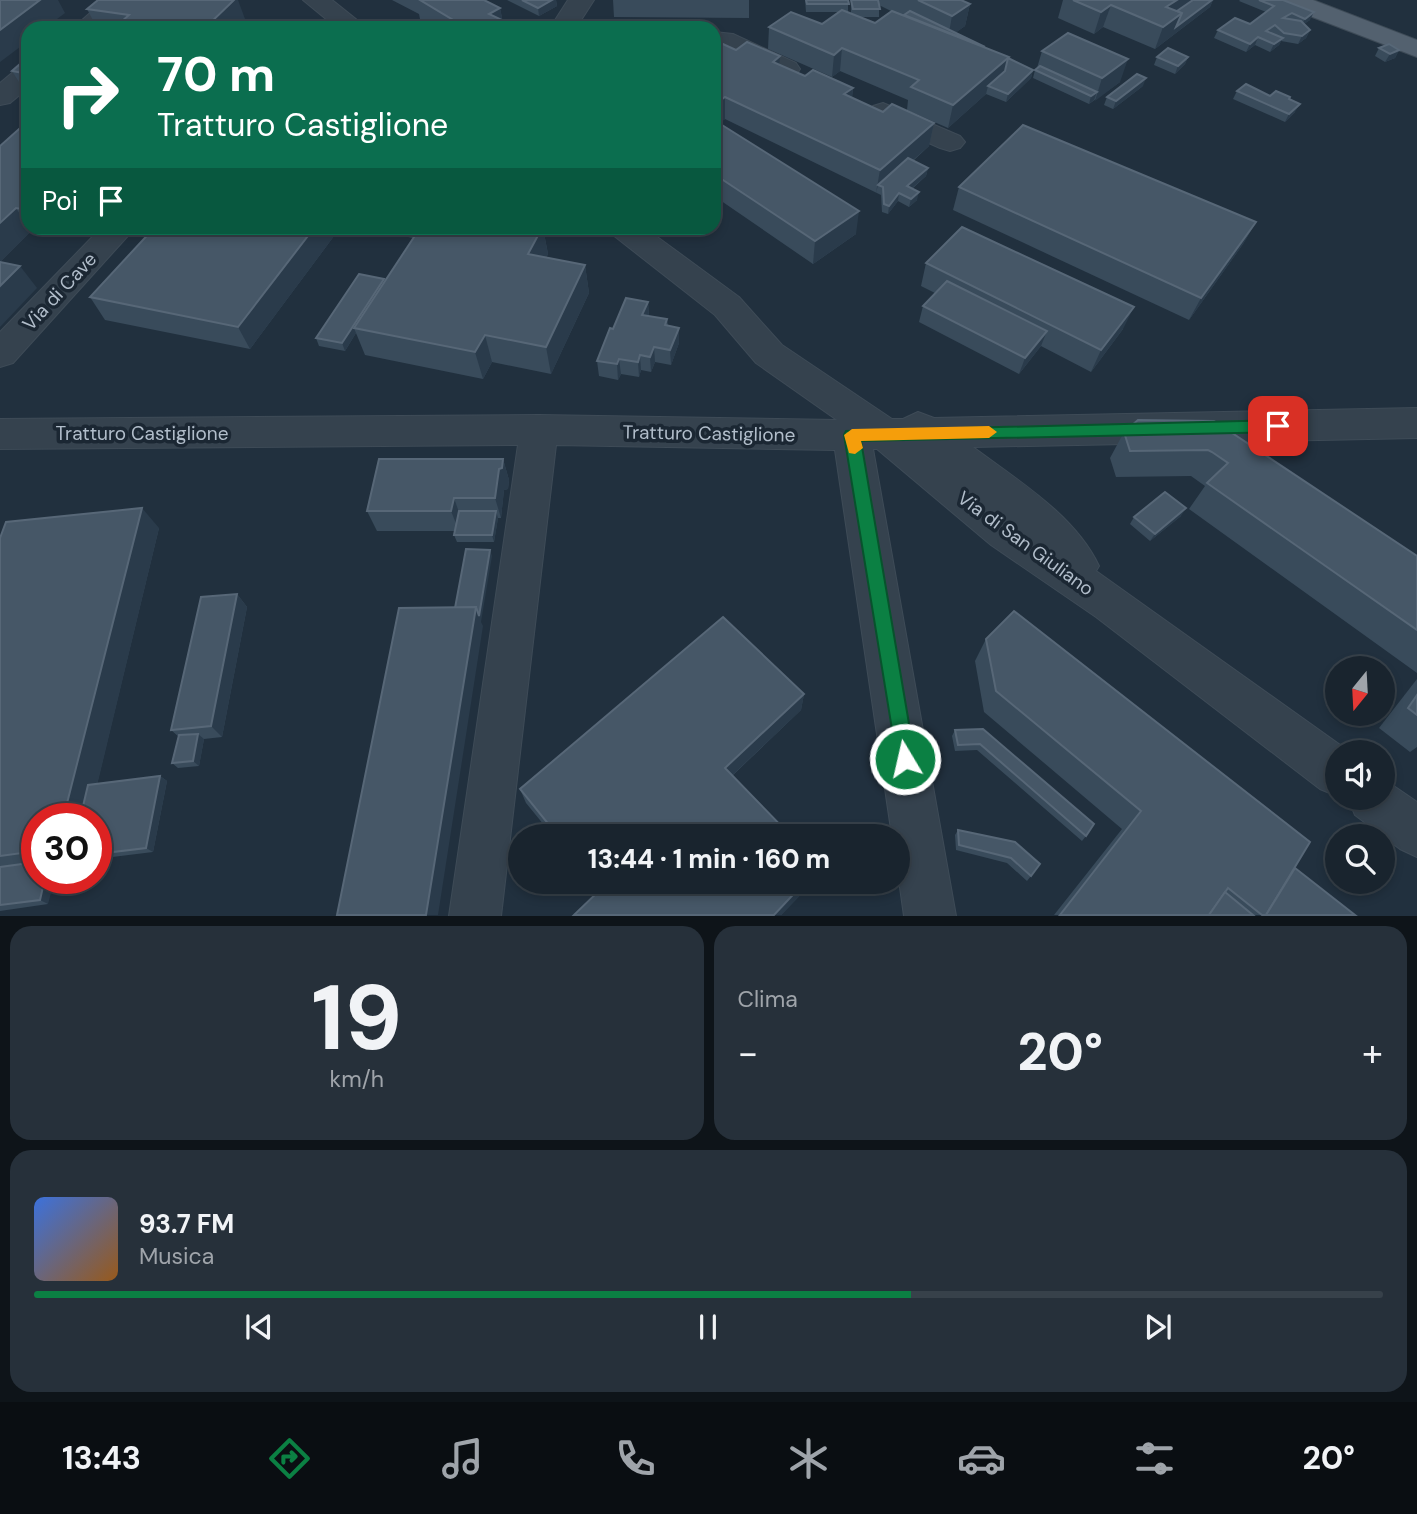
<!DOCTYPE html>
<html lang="it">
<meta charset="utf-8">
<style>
:root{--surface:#19242e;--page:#26303a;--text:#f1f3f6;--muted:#9fa4aa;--line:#37414a;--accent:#0b8043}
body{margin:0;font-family:"DM Sans",sans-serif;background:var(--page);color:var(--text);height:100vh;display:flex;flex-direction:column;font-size:26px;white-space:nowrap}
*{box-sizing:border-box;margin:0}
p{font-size:23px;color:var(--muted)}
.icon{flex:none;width:38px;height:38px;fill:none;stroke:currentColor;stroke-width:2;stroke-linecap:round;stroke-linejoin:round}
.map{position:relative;height:916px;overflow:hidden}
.details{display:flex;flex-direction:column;gap:10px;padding:10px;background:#0e1419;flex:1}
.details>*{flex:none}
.banner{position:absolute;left:21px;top:21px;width:700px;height:214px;border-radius:21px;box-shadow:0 4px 10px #0003,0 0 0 2px var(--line);background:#0b6e4f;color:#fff;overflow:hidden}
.needle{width:46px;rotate:198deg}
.buttons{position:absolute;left:1325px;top:656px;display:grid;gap:14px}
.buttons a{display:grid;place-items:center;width:70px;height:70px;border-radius:50%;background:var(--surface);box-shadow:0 4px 10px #0003,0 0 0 2px var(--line);font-size:35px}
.speed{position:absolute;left:21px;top:803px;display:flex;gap:14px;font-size:35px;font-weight:700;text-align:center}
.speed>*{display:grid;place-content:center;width:91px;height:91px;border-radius:50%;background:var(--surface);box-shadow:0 4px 10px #0003,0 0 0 2px var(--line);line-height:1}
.speed .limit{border:10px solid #d22;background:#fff;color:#111}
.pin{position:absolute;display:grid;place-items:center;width:60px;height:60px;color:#fff;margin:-30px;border-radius:14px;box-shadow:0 4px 10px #0006}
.me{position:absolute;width:77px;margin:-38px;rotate:351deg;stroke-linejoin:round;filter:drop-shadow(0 0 5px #0008)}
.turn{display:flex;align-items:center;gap:24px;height:147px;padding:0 21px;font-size:32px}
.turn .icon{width:91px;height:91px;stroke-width:2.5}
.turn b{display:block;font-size:49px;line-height:60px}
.then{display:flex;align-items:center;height:66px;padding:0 21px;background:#0003;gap:14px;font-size:26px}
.big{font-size:52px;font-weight:800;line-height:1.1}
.details .card{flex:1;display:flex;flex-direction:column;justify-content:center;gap:10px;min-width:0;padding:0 24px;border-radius:21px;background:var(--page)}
.details .dial{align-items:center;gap:0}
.dial b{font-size:91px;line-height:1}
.song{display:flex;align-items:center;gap:21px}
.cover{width:84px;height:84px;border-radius:10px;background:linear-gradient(135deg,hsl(220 70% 55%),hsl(30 70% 35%))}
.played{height:7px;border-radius:4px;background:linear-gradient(90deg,var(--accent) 65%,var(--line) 65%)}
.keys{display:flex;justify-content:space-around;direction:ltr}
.heat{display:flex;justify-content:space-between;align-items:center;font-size:38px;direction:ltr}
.details .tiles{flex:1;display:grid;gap:10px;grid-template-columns:1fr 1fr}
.card:last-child{grid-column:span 2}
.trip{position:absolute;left:508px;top:824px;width:402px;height:70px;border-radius:35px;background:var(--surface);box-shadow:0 4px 10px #0003,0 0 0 2px var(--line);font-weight:800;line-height:70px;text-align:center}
.menu{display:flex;height:112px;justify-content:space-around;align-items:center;background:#0a0e12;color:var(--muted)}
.menu .icon{width:49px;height:49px}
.menu .on{color:var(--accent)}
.menu b{font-size:32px;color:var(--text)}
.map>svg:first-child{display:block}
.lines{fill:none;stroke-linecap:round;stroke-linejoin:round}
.minor-casing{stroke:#3e4b57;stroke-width:2}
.major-casing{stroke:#3e4b57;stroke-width:2}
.minor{fill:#35424e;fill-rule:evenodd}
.major{fill:#53616f;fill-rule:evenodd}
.wall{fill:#394b5b;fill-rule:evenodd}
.shaded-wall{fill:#2a3b4b}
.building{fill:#465767;stroke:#576777;stroke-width:2}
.route{fill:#0b8043;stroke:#07532c;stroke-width:2}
.slow{fill:#f59e0b}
.labels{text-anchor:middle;stroke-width:7;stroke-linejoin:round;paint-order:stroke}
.street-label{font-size:19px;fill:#b1bdca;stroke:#1b2733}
</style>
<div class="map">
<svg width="1417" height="916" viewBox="0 0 1417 916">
<rect width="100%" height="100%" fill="#21303e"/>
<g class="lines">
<!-- minor casing -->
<g class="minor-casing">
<g id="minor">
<polygon points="105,0 134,0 102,28 73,28"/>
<polygon points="303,0 332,0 367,28 337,28"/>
<polygon points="568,0 594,0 576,28 550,28"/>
<polygon points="714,32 733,34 796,63 800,69 796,75 786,77 720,48 714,48"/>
<polygon points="28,66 28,88 10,103 0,105 0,83 18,68"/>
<polygon points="883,103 960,136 965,142 960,148 950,151 940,148 873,118 869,112 873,106"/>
<polygon points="101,228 135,228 13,363 0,367 0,332"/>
<path d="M608 228H645L739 297 782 345 892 419H903L918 412 934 418 1417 408V438L973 447C1017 480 1075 515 1099 566L1096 571 1350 752H1337V796L1320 789 1096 617 991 545 877 449H873L956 916H904L898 873V836H892L835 450 556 445 501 916H449L518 445 0 449V419L539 415 837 420 756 363 715 315 613 235Z"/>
<polygon points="1382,778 1417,802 1417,857 1400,849 1355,815 1348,798 1382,798"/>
</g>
</g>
<!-- major casing -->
<g class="major-casing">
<polygon id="major" points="1277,0 1313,0 1417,40 1417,57 1281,5"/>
</g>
<!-- minor -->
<use href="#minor" class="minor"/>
<!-- major -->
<use href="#major" class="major"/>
</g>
<!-- wall -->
<g class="wall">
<polygon points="392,0 484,0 500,8 504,28 435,28 420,19 419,14"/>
<polygon points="507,0 556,0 557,6 539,16"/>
<polygon points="613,0 749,0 749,18 614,17"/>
<path d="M805 0H848V12L851 14V0H961L970 4 965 26 955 33 1033 70 1031 78 1006 102 986 94 948 128 907 110 908 100 840 71 832 77 768 49 769 27 822 24 839 12H806ZM879 5 891 11 875 23 859 17H879Z"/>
<polygon points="1063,0 1213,0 1210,7 1155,49 1103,27 1094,34 1058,18"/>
<polygon points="1240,0 1283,0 1310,20 1304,24 1310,30 1306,38 1298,44 1281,41 1279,45 1270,52 1255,45 1246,52 1214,38 1218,30 1250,24 1266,12 1239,1"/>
<polygon points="87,9 245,19 237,28 97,28"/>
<polygon points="714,40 736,50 779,64 805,76 853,88 852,98 883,112 934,123 929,146 913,161 928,168 926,176 912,189 917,200 909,207 898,201 888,214 882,212 881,195 725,119 719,123 856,234 813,264 714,196"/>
<polygon points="1379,48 1399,50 1395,58 1385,62 1375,56"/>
<polygon points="1042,51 1120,82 1089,104 1033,78 1035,70 1037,68"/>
<polygon points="28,57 28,94 26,93 12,71"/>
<polygon points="1157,57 1188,57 1185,64 1175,74 1154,65"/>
<polygon points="1143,86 1113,109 1104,105 1107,97"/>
<polygon points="1237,91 1289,99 1295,112 1285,122 1233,99"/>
<polygon points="28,121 28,228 75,228 66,237 31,231 0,262"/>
<polygon points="959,187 1256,222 1243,244 1189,320 953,210"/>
<polygon points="154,228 340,228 250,349 105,320 90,297"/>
<polygon points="401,228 543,228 548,254 546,258 585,265 589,293 551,374 492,362 483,379 365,355 356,333 345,351 319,346 316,338 385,281 413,238 403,236"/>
<polygon points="926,263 1123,329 1091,372 1041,346 1019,374 919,322 923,306 935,293 921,286"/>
<polygon points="648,302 649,316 667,319 668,326 679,328 679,343 671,365 655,362 651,372 641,370 639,377 621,374 618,380 599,376 597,361 613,329"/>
<polygon points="1214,421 1417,556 1417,673 1189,509 1205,486 1191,476 1116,477 1110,458 1124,432"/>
<polygon points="503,459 509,480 508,489 504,490 501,518 498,518 494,542 457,542 454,535 455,531 377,531 367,511"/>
<polygon points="1181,516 1150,541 1130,524 1134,517"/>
<polygon points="159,528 97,784 160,776 167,781 153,852 96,859 96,819 37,819 37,878 48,904 0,911 0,538"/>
<polygon points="237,594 247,607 222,737 204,739 199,766 178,768 172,763 179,737 171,730"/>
<polygon points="986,639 1295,868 1355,915 1054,915 1122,829 984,712 975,661"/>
<polygon points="1417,679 1417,747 1410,752 1379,728"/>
<polygon points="804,694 801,710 732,776 791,836 553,836 526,803 520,789"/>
<polygon points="983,729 1086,836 1082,841 977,750 955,751 952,736 955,730"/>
<polygon points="958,830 1015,842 1031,876 1027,881 1007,863 956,850 955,835"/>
<polygon points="590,882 813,882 781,915 574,915 598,892"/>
</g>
<!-- shaded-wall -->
<g class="shaded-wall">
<polygon points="40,0 58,0 65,13 45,28 28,28 28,41 0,62 0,30"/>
<polygon points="234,0 238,0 245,19 237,28 206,28 206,27"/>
<polygon points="552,0 556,0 557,6 539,16 538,8"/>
<polygon points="1177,0 1200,0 1166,23 1166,7"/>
<polygon points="1213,0 1210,7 1155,49 1163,27 1182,13"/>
<polygon points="970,4 965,26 948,38 952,16"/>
<polygon points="1111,5 1103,27 1094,34 1101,12"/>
<polygon points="500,8 504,28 488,28 489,14"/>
<polygon points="1314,12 1310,20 1301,26 1305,19"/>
<polygon points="475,22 477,28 465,28 465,27"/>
<polygon points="1310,30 1306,38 1298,44 1302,36"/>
<polygon points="1258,37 1255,45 1246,52 1250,44"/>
<polygon points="1283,38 1279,45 1270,52 1274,44"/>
<polygon points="842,48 840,71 832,77 834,55"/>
<polygon points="1399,50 1395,58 1385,62 1390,54"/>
<polygon points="780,56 778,79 773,62"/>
<polygon points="1009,57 1003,79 988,86 986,94 948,128 953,105"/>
<polygon points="1188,57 1185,64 1175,74 1178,66"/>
<polygon points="1128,59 1120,82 1095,101 1102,78"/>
<polygon points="1033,70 1031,78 1006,102 1008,94"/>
<polygon points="1146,78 1143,86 1113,109 1116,101"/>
<polygon points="853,88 850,110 844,94"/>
<polygon points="1097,92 1094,100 1089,104 1091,96"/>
<polygon points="725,97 725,119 714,127 714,105"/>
<polygon points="1300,104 1295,112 1285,122 1289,114"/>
<polygon points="934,123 929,146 882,187 878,185 876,193 880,170"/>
<polygon points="928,168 926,176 905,194 907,186"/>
<polygon points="919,192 917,200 909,207 911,199"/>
<polygon points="899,193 898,201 888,214 889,206"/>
<polygon points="16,208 28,226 28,228 31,231 0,262 0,223"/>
<polygon points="859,211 856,234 813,264 815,241"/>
<polygon points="1256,222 1243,244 1189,320 1201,298"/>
<polygon points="60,228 75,228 66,237"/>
<polygon points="314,228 340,228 250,349 238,327"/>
<polygon points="542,228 543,228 548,254 533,283 528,254"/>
<polygon points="585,265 589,293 551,374 546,347"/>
<polygon points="20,266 37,288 0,327 0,286"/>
<polygon points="384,279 387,287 354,328 356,333 345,351 342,343"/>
<polygon points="648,302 649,318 642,315"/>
<polygon points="1134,307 1123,329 1091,372 1101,350"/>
<polygon points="679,328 679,343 671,365 670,350"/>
<polygon points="1047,331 1041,346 1019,374 1025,358"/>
<polygon points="485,335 492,362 483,379 475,352"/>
<polygon points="654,347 655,362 651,372 650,357"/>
<polygon points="640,355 641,370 639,377 638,362"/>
<polygon points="619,359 621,374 618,380 617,364"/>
<polygon points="503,459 509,480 508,489 504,490 501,518 495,498 499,469"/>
<polygon points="454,498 461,518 459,531 451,511"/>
<polygon points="142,508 159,528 89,819 63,819"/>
<polygon points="1186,508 1181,516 1150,541 1155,534"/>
<polygon points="496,511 498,518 494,542 492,535"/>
<polygon points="490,550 492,556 481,622 483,626 438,915 426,915 476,607"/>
<polygon points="237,594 247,607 222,737 211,726"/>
<polygon points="804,694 801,710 724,783 725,768"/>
<polygon points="198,734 204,739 199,766 193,761"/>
<polygon points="160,776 167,781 153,852 146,848"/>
<polygon points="45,878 55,878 48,904 40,900"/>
<polygon points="805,882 813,882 781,915 774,915"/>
</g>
<!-- building -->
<g class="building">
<polygon points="0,0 40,0 0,30"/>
<polygon points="98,0 234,0 206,27 213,28 114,28 129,15 87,9"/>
<polygon points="420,0 484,0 500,8 489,14 502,20 488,28 475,22 465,27"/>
<polygon points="522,0 552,0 538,8"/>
<polygon points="806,0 848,0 849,4 807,4"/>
<polygon points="851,0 878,0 880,9 853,9"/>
<polygon points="918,0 961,0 970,4 952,16"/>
<polygon points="1073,0 1177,0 1166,7 1182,13 1163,27 1111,5 1101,12"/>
<polygon points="1193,0 1212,0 1176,27 1182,13 1177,11"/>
<polygon points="1259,0 1283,0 1314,12 1305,19 1292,13 1283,18 1301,21 1310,30 1302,36 1284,33 1275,25 1266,31 1283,38 1274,44 1258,37 1250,44 1218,30 1235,18 1250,24 1274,6"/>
<polygon points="842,10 875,23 892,11 1009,57 953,105 911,87 919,80 842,48 834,55 769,27 791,12 822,24"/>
<polygon points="910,11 985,47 904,15"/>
<polygon points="676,23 687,28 668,28"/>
<polygon points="1068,33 1128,59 1102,78 1042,51"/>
<polygon points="714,40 736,50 747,42 780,56 773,62 805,76 813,70 853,88 844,94 883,112 892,104 934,123 880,170 725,97 714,105"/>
<polygon points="1389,44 1399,50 1390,54 1379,48"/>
<polygon points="1168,48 1188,57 1178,66 1157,57"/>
<polygon points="28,57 28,74 12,71"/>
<polygon points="1008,58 1033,70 1008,94 988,86 1005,71"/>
<polygon points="1040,66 1097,92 1091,96 1035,70"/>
<polygon points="1137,74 1146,78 1116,101 1107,97"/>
<polygon points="1246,84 1270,96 1276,91 1290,97 1289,99 1300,104 1289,114 1237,91"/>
<polygon points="714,120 859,211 815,241 714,174"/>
<polygon points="28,121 28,210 16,208 0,223 0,146"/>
<polygon points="1023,125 1256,222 1201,298 959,187"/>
<polygon points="908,158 928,168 907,186 919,192 911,199 899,193 889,206 884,204 883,187 878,185"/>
<polygon points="962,227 1134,307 1101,350 926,263"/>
<polygon points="154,228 314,228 238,327 90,297"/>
<polygon points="401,228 417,228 415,231"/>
<polygon points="420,228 542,228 528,254 585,265 546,347 485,335 475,352 354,328"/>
<polygon points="0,262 20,266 0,286"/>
<polygon points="359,274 384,279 342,343 316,338"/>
<polygon points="947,281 1047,331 1025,358 923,306"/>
<polygon points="626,298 648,302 642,315 667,319 665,325 679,328 670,350 654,347 650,357 640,355 638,362 619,359 617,364 597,361 610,328 613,329"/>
<polygon points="1138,420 1214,421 1417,556 1417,630 1207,483 1228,463 1212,452 1208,450 1130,451 1124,432"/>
<polygon points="379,459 503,459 502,468 499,469 495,498 454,498 451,511 367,511"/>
<polygon points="1165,492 1186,508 1155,534 1134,517"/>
<polygon points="142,508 63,819 37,819 37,851 0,856 0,538 6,522"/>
<polygon points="459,511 496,511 492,535 454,535"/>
<polygon points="466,549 490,550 479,616 476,607 455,608"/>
<polygon points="237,594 211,726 171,730 201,597"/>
<polygon points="476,607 426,915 337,915 399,608"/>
<polygon points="1014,611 1310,842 1266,915 1262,915 1228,888 1209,915 1060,915 1141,811 996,691 986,639"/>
<polygon points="723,617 804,694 725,768 791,836 558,836 520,789"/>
<polygon points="1417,695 1417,715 1408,708"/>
<polygon points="983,729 1094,824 1086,836 980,744 958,745 955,730"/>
<polygon points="198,734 193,761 172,763 179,735"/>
<polygon points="160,776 146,848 96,854 96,819 80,819 88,785"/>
<polygon points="958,830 1015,842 1040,864 1031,876 1011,858 959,845"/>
<polygon points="37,862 37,878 45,878 40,900 0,905 0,867"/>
<polygon points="1295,868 1355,915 1266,915"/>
<polygon points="595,882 805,882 774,915 574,915 601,889"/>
<polygon points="1225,892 1253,915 1209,915"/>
</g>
<!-- route -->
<polygon class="route" points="1278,420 1285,426 1278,432 861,441 915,759 912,766 905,769 898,766 844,435 846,431"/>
<!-- slow -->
<polygon class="slow" points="989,426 997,432 989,438 861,441 863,448 855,454 849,453 844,435 852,429"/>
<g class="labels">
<!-- street labels -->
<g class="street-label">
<text transform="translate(59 291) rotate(-47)" y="7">Via di Cave</text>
<text x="142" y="440">Tratturo Castiglione</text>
<text transform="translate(709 433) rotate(1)" y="7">Tratturo Castiglione</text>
<text transform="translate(1026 543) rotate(36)" y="7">Via di San Giuliano</text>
</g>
</g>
</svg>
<div class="buttons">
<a><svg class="needle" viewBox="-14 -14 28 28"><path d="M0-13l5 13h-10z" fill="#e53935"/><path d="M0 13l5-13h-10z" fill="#9fa4aa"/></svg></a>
<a><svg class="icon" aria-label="sound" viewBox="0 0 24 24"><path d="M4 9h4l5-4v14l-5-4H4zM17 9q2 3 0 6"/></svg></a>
<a><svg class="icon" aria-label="search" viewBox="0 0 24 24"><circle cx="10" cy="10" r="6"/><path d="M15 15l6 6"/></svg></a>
</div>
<div class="speed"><div class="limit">30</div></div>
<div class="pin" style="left:1278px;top:426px;background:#d93025"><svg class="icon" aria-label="arrive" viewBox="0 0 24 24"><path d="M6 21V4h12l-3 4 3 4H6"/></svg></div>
<svg class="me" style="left:905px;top:759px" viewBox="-20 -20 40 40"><circle r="17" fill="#0b8043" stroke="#fff" stroke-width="3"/><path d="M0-11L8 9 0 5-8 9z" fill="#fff"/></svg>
<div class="trip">13:44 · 1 min · 160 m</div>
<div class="banner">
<div class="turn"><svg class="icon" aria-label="right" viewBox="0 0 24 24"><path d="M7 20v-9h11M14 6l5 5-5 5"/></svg><div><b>70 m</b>Tratturo Castiglione</div></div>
<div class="then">Poi<svg class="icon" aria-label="arrive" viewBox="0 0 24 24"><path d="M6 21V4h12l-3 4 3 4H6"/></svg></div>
</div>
</div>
<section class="details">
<div class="tiles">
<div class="card dial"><b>19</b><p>km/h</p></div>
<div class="card"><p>Clima</p>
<div class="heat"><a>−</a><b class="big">20°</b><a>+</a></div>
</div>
<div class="card">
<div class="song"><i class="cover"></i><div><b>93.7 FM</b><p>Musica</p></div></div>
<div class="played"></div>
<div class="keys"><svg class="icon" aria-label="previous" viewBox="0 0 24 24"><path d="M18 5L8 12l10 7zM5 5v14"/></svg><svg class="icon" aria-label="pause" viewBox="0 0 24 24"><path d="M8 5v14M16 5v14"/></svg><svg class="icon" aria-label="next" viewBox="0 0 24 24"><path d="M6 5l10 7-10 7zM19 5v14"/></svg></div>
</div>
</div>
</section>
<nav class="menu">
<b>13:43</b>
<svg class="icon on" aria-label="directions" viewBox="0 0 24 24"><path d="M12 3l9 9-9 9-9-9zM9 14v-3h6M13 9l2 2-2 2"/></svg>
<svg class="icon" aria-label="music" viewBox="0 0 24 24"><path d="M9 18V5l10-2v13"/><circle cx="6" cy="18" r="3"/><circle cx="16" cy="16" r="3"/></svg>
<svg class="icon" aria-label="phone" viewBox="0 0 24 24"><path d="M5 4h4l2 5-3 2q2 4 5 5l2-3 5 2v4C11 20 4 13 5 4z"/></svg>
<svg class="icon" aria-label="climate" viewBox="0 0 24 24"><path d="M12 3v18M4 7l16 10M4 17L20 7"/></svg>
<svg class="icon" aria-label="car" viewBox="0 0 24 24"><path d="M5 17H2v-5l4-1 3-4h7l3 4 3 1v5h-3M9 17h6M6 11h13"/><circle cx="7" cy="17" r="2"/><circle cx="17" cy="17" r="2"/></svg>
<svg class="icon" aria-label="filters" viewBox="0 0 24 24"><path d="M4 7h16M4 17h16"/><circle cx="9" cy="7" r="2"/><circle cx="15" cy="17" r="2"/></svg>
<b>20°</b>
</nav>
